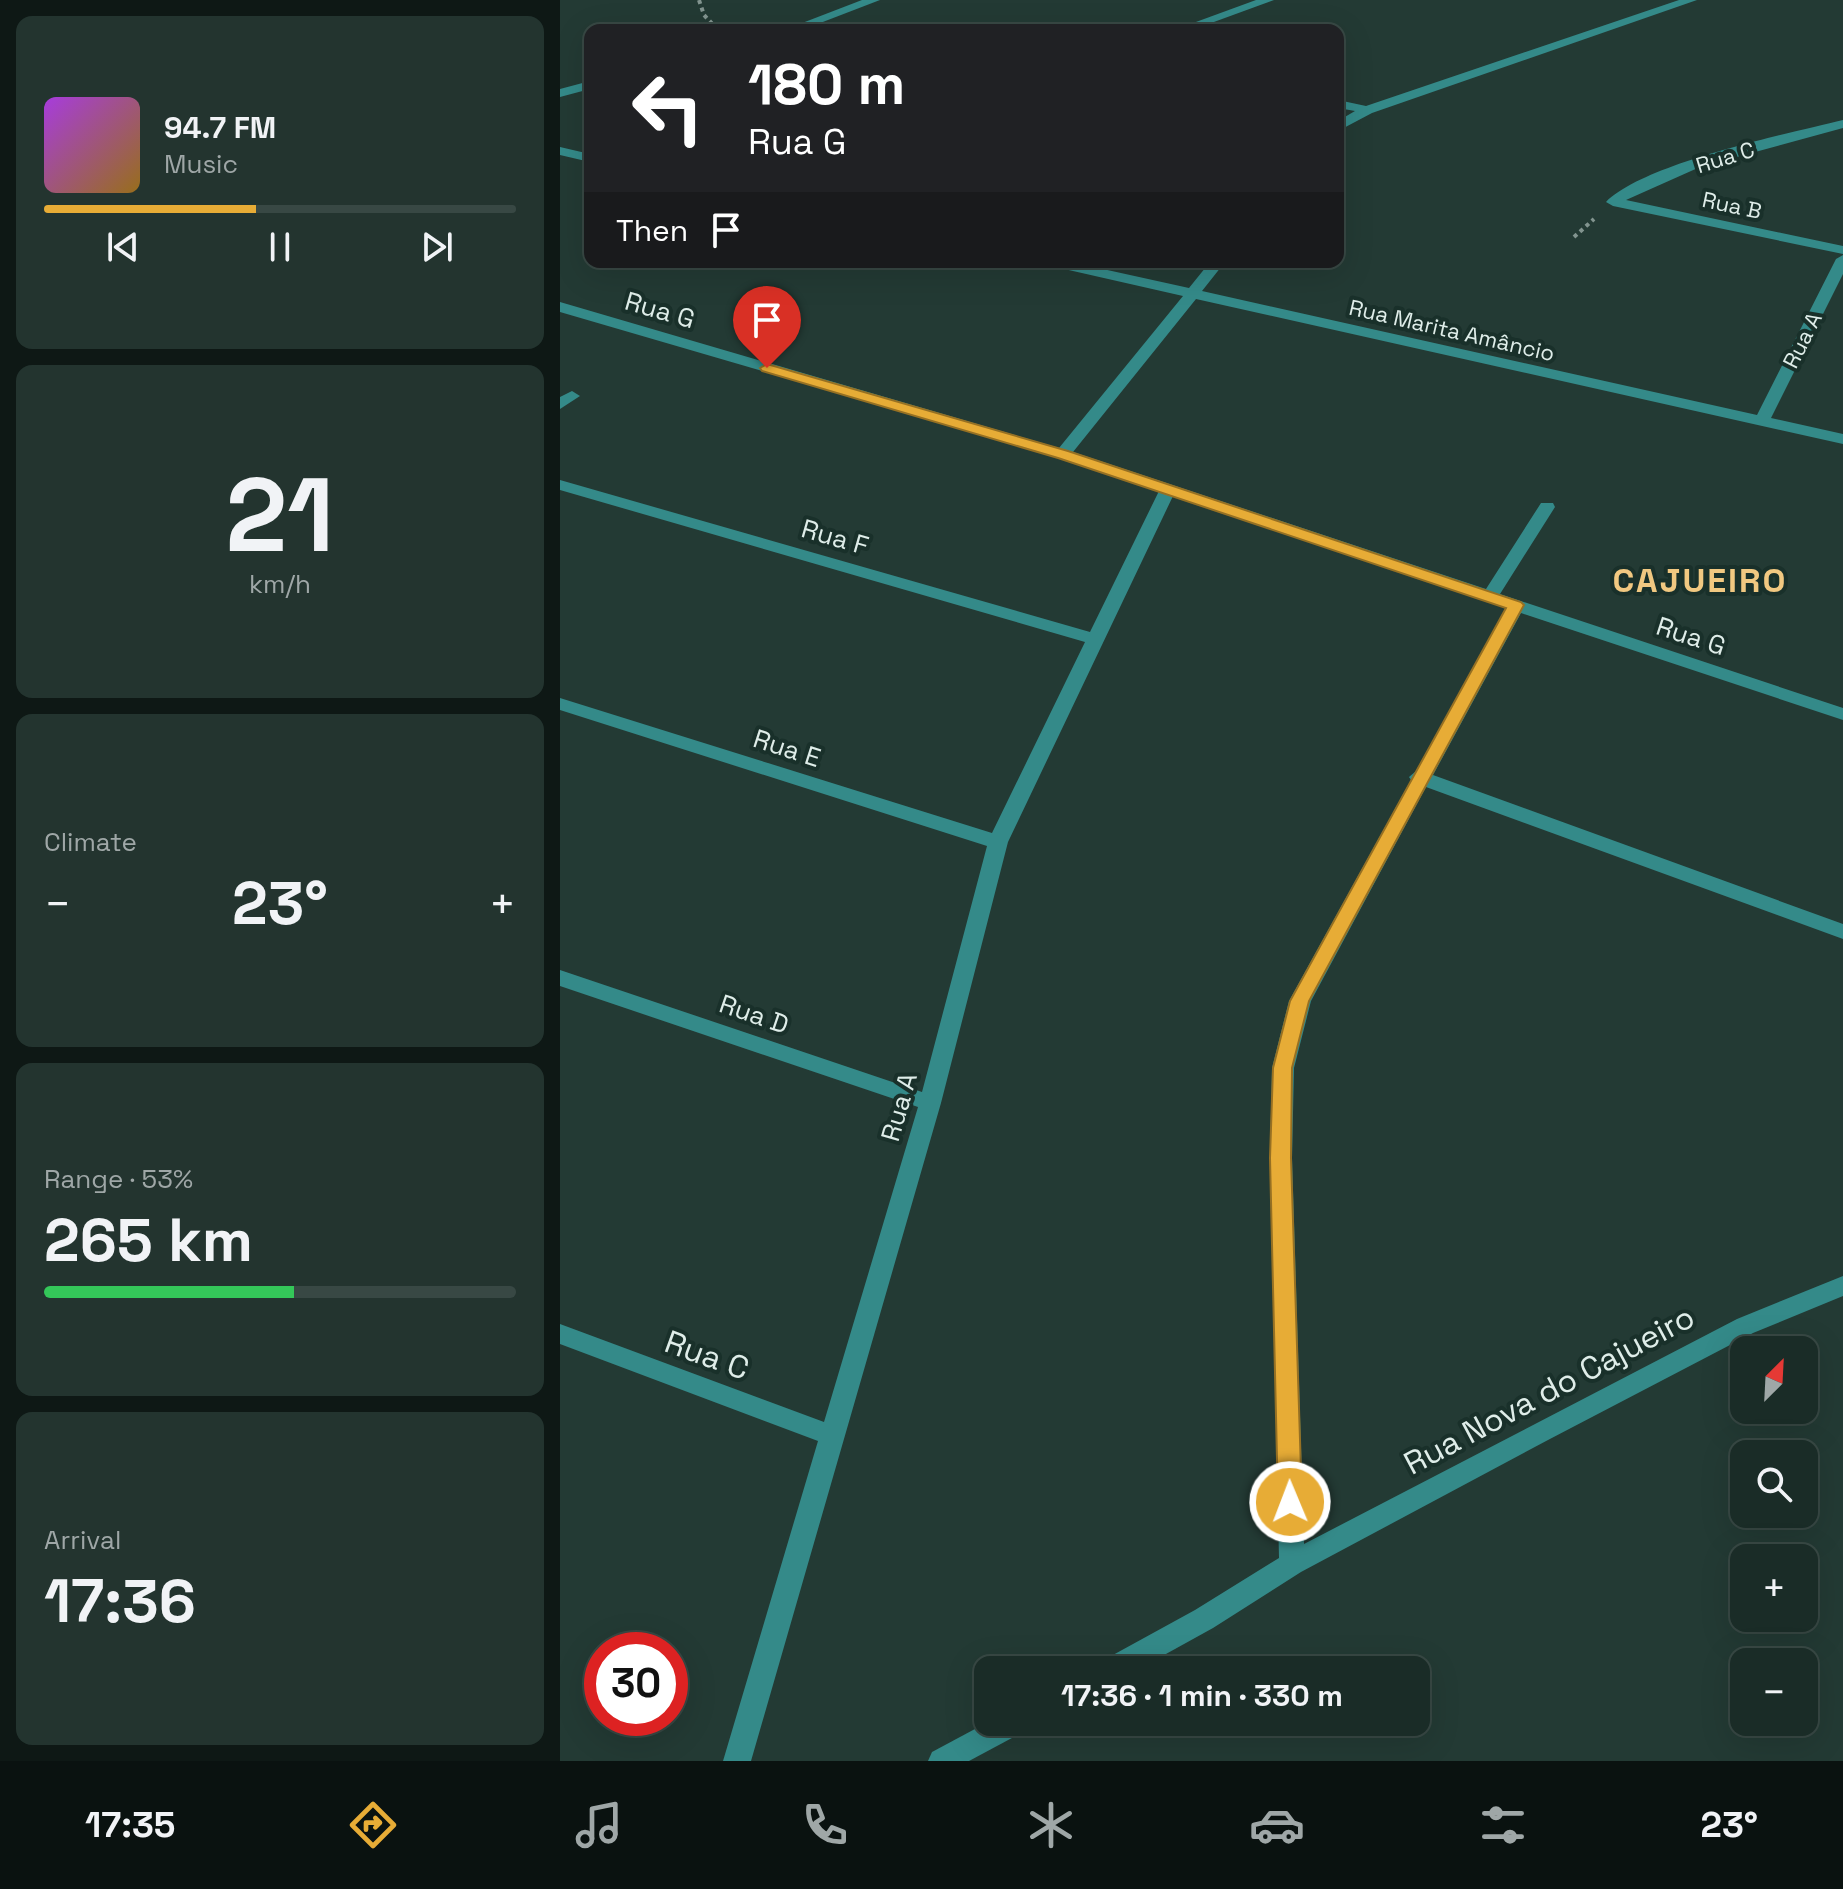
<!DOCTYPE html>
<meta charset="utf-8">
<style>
:root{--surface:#1a2c27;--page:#23342f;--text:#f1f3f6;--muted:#9fa7a7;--line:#384844;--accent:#e7ac36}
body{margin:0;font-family:"Space Grotesk",sans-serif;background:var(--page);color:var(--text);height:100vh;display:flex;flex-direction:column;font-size:30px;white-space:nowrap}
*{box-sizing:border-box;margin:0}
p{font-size:26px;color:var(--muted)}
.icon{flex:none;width:44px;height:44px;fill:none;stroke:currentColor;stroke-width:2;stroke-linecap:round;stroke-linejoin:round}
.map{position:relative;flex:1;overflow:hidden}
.drawer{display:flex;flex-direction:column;gap:16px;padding:16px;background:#0e1815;width:560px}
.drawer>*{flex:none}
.hud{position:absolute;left:24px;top:24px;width:760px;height:244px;border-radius:16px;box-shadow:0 8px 32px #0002,0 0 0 2px var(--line);background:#202124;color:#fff;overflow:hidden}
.needle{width:52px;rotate:24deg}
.fabs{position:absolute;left:1170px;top:1336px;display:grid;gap:16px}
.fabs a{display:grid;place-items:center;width:88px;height:88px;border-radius:16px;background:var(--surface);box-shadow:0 8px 32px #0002,0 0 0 2px var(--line);font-size:40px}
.speed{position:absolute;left:24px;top:1632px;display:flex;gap:16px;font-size:40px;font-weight:700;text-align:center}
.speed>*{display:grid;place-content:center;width:104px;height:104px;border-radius:50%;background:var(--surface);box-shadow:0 8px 32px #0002,0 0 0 2px var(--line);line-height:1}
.speed .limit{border:12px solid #d22;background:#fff;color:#111}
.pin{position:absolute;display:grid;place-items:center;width:68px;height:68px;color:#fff;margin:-82px -34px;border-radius:50% 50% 50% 0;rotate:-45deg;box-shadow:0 0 8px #0007}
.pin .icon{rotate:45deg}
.me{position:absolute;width:88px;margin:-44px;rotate:359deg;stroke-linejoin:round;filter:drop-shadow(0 0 6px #0008)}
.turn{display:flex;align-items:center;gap:28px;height:168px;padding:0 32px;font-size:36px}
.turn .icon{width:104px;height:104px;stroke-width:2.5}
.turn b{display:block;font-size:56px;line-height:68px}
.then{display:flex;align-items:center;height:76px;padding:0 32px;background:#0003;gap:16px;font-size:30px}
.big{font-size:60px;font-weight:600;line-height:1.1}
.drawer .tile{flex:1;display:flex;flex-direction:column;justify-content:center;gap:12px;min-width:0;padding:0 28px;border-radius:16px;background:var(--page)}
.drawer .dial{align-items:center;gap:0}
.dial b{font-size:104px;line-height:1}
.song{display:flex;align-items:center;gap:24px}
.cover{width:96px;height:96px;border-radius:12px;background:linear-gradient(135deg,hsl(280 70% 55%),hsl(40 70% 35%))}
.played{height:8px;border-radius:4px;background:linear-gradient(90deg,var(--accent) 45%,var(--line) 45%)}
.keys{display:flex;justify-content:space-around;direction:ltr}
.heat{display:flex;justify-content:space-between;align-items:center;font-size:44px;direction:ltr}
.charge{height:12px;border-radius:6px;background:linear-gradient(90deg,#34c759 53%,var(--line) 0)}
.trip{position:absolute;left:414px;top:1656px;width:456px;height:80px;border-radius:16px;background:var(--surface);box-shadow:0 8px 32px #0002,0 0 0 2px var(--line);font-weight:600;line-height:80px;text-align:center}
.dock{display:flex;height:128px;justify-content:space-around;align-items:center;background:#0a1210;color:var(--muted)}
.dock .icon{width:56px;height:56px}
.dock .selected{color:var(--accent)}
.dock b{font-size:36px;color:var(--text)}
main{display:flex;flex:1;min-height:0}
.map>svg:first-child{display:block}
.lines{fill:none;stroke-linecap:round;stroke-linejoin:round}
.path{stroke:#82948f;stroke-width:4;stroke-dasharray:4 4;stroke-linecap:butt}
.minor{fill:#348a89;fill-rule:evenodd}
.route{fill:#e7ac36;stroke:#967023;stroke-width:2}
.labels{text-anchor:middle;stroke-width:8;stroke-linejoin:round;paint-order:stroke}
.far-street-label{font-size:22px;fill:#dfede9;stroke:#19302a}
.street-label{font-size:26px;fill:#dfede9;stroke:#19302a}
.near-street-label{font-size:32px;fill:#dfede9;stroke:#19302a}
.district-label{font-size:34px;font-weight:bold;letter-spacing:2px;fill:#f1c881;stroke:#19302a}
</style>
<main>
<section class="drawer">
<div class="tile">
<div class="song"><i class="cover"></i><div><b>94.7 FM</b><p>Music</p></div></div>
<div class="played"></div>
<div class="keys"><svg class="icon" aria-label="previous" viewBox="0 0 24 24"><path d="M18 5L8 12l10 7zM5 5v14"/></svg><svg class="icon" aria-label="pause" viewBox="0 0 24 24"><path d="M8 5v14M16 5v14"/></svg><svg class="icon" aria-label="next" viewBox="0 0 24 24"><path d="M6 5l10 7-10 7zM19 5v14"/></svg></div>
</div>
<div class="tile dial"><b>21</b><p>km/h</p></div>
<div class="tile"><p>Climate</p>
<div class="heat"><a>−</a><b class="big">23°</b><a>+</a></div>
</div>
<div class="tile"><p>Range · 53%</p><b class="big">265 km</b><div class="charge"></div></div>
<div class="tile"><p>Arrival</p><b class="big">17:36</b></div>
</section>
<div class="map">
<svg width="1283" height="1761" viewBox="0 0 1283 1761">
<rect width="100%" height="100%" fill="#233a34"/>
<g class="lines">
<!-- path -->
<g class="path">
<polyline points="139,0 144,15 158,30"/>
<polyline points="1014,237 1034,219"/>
</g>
<!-- minor -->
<g class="minor">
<polygon points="302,0 320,0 242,30 224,30"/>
<polygon points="696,0 714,0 632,30 614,30"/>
<polygon points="1119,0 1137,0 812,113 778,131 778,121 795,111 778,108 778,100 806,106"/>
<polygon points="30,81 30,89 0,97 0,89"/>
<path d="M1283 120V128L1140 167 1066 200 1283 246V254L1053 206 1046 202C1085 163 1226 134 1283 120Z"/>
<polygon points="0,147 30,154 30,162 0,155"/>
<polygon points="1283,255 1283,274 1211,418 1283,434 1283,444 636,299 513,452 926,589 981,503 993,503 995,507 940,594 1283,708 1283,720 961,613 873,775 1283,924 1283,939 866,787 751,1001 734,1068 732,1158 744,1544 1177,1319 1283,1276 1283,1296 1193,1333 988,1440 741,1572 653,1628 577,1670 538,1670 542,1661 635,1610 719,1558 710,1158 712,1068 729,1001 851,780 849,777 856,771 946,608 613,496 448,842 381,1103 191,1761 163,1761 258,1441 0,1344 0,1324 264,1422 358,1107 0,986 0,970 362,1092 427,846 0,710 0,698 432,833 525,642 0,490 0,480 530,632 599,491 497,457 0,312 0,302 499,448 623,296 491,266 484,262 511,262 629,288 650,262 665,262 642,291 1197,415 1276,259"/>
<polygon points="12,391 20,396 0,409 0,397"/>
<polygon points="428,1722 469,1722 465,1731 409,1761 368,1761 372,1752"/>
</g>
</g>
<!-- route -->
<polygon class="route" points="207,364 508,451 961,602 964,605 749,1001 732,1068 731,1158 742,1502 738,1509 730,1512 722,1509 718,1502 710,1158 713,1068 730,1001 946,608 498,458 202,371 200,368"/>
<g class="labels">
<!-- far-street labels -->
<g class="far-street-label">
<text transform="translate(1165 157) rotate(-17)" y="8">Rua C</text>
<text transform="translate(1172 205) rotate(12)" y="8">Rua B</text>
<text transform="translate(892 330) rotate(13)" y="8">Rua Marita Amâncio</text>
<text transform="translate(1242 340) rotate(-63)" y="8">Rua A</text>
</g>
<!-- street labels -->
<g class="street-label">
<text transform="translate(100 310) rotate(16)" y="9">Rua G</text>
<text transform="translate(275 537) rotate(16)" y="9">Rua F</text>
<text transform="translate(1131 636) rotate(18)" y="9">Rua G</text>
<text transform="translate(227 748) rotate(18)" y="9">Rua E</text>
<text transform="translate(194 1014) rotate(19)" y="9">Rua D</text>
<text transform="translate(339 1107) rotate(-74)" y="9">Rua A</text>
</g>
<!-- near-street labels -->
<g class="near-street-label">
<text transform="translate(147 1355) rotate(20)" y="11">Rua C</text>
<text transform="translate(989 1390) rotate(-28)" y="11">Rua Nova do Cajueiro</text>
</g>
<!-- district labels -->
<g class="district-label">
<text x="1140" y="592">CAJUEIRO</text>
</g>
</g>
</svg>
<div class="fabs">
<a><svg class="needle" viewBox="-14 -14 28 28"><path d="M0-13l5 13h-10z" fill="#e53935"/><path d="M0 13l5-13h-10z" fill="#9fa7a7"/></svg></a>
<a><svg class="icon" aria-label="search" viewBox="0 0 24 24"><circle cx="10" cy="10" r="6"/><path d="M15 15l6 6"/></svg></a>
<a>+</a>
<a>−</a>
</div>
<div class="speed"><div class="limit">30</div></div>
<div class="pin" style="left:207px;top:368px;background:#d93025"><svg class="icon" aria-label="arrive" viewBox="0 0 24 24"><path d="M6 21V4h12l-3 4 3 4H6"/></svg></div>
<svg class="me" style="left:730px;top:1502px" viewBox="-20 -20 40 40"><circle r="17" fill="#e7ac36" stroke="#fff" stroke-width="3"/><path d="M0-11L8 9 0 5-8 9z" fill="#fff"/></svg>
<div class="trip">17:36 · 1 min · 330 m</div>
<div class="hud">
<div class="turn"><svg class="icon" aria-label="left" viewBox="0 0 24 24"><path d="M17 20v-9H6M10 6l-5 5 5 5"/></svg><div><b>180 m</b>Rua G</div></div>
<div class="then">Then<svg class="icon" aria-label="arrive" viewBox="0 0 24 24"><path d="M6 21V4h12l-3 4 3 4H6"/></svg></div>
</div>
</div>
</main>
<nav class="dock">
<b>17:35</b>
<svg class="icon selected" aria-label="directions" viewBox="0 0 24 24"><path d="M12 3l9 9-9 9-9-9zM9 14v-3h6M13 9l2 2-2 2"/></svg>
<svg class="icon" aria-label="music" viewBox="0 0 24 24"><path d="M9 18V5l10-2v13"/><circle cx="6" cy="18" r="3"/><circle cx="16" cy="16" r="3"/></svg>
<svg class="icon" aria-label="phone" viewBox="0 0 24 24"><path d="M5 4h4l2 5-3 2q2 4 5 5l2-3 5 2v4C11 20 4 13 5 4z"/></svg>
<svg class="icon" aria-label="climate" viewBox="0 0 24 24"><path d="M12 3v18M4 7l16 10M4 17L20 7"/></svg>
<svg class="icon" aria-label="car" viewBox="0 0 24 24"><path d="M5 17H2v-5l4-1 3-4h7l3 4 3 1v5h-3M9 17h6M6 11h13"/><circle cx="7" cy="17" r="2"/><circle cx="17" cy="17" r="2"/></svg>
<svg class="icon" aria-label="filters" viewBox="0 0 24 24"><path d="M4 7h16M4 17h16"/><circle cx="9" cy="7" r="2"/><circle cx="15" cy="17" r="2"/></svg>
<b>23°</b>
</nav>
